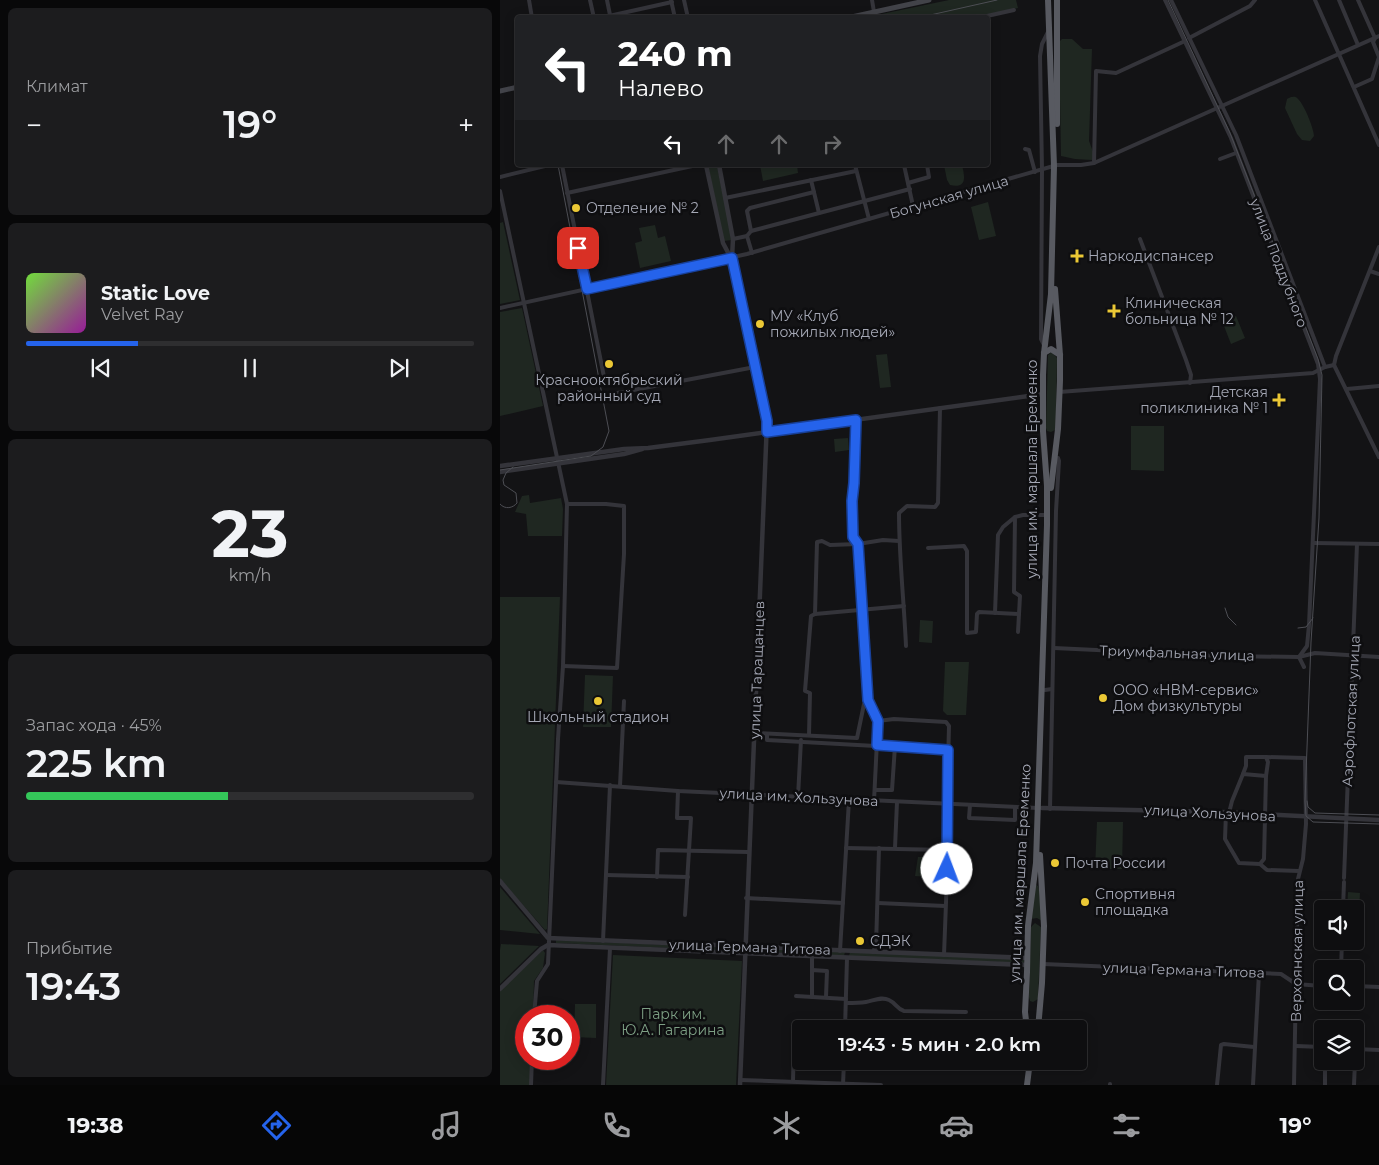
<!DOCTYPE html>
<html lang="ru">
<meta charset="utf-8">
<style>
:root{--surface:#0e0e10;--page:#1c1c1e;--text:#f1f3f6;--muted:#9b9c9f;--line:#2e2e30;--accent:#2563eb}
body{margin:0;font-family:Montserrat,sans-serif;background:var(--page);color:var(--text);height:100vh;display:flex;flex-direction:column;font-size:19px;white-space:nowrap}
*{box-sizing:border-box;margin:0}
p{font-size:16px;color:var(--muted)}
.icon{flex:none;width:28px;height:28px;fill:none;stroke:currentColor;stroke-width:2;stroke-linecap:round;stroke-linejoin:round}
.map{position:relative;flex:1;overflow:hidden}
.side{display:flex;flex-direction:column;gap:8px;padding:8px;background:#080809;width:500px}
.side>*{flex:none}
.hud{position:absolute;left:15px;top:15px;width:475px;height:152px;border-radius:5px;box-shadow:0 2px 12px #0003,0 0 0 1px var(--line);background:#202124;color:#fff;overflow:hidden}
.buttons{position:absolute;left:814px;top:900px;display:grid;gap:10px}
.buttons a{display:grid;place-items:center;width:50px;height:50px;border-radius:5px;background:var(--surface);box-shadow:0 2px 12px #0003,0 0 0 1px var(--line);font-size:25px}
.speed{position:absolute;left:15px;top:1005px;display:flex;gap:10px;font-size:25px;font-weight:700;text-align:center}
.speed>*{display:grid;place-content:center;width:65px;height:65px;border-radius:50%;background:var(--surface);box-shadow:0 2px 12px #0003,0 0 0 1px var(--line);line-height:1}
.speed .limit{border:8px solid #d22;background:#fff;color:#111}
.pin{position:absolute;display:grid;place-items:center;width:42px;height:42px;color:#fff;margin:-21px;border-radius:10px;box-shadow:0 2px 8px #0006}
.me{position:absolute;width:55px;margin:-28px;rotate:2deg;stroke-linejoin:round;filter:drop-shadow(0 0 4px #0008)}
.turn{display:flex;align-items:center;gap:18px;height:105px;padding:0 20px;font-size:22px}
.turn .icon{width:65px;height:65px;stroke-width:2.5}
.turn b{display:block;font-size:35px;line-height:42px}
.lanes{display:flex;align-items:center;height:48px;padding:0 20px;background:#0003;justify-content:center;gap:25px;direction:ltr}
.lanes .off{opacity:.35}
.big{font-size:38px;font-weight:600;line-height:1.1}
.side .card{flex:1;display:flex;flex-direction:column;justify-content:center;gap:8px;min-width:0;padding:0 18px;border-radius:8px;background:var(--page)}
.side .dial{align-items:center;gap:0}
.dial b{font-size:65px;line-height:1}
.song{display:flex;align-items:center;gap:15px}
.cover{width:60px;height:60px;border-radius:8px;background:linear-gradient(135deg,hsl(100 70% 55%),hsl(300 70% 35%))}
.played{height:5px;border-radius:2px;background:linear-gradient(90deg,var(--accent) 25%,var(--line) 25%)}
.keys{display:flex;justify-content:space-around;direction:ltr}
.heat{display:flex;justify-content:space-between;align-items:center;font-size:28px;direction:ltr}
.charge{height:8px;border-radius:4px;background:linear-gradient(90deg,#34c759 45%,var(--line) 0)}
.trip{position:absolute;left:292px;top:1020px;width:295px;height:50px;border-radius:5px;background:var(--surface);box-shadow:0 2px 12px #0003,0 0 0 1px var(--line);font-weight:600;line-height:50px;text-align:center}
.menu{display:flex;height:80px;justify-content:space-around;align-items:center;background:#060606;color:var(--muted)}
.menu .icon{width:35px;height:35px}
.menu .on{color:var(--accent)}
.menu b{font-size:22px;color:var(--text)}
main{display:flex;flex:1;min-height:0}
.map>svg:first-child{display:block}
.green{fill:#1f2721}
.lines{fill:none;stroke-linecap:round;stroke-linejoin:round}
.minor{stroke:#34343a;stroke-width:4}
.tertiary{stroke:#34343a;stroke-width:4.5}
.secondary{stroke:#424349;stroke-width:5}
.trunk{stroke:#585a61;stroke-width:6}
.tram{stroke:#4d4e54;stroke-width:1}
.route-casing{stroke:#184099;stroke-width:12}
.route{stroke:#2563eb;stroke-width:9}
.poi-dot{fill:#ebc835;stroke:#0e0e10;stroke-width:2}
.labels{text-anchor:middle;stroke-width:5;stroke-linejoin:round;paint-order:stroke}
.street-label{font-size:14px;fill:#a5a8b5;stroke:#0e0e10}
.poi-label{font-size:14px;fill:#a5a8b5;stroke:#0e0e10;text-anchor:start}
.park-label{font-size:14px;fill:#7d9f84;stroke:#0e0e10}
</style>
<main>
<section class="side">
<div class="card"><p>Климат</p>
<div class="heat"><a>−</a><b class="big">19°</b><a>+</a></div>
</div>
<div class="card">
<div class="song"><i class="cover"></i><div><b>Static Love</b><p>Velvet Ray</p></div></div>
<div class="played"></div>
<div class="keys"><svg class="icon" aria-label="previous" viewBox="0 0 24 24"><path d="M18 5L8 12l10 7zM5 5v14"/></svg><svg class="icon" aria-label="pause" viewBox="0 0 24 24"><path d="M8 5v14M16 5v14"/></svg><svg class="icon" aria-label="next" viewBox="0 0 24 24"><path d="M6 5l10 7-10 7zM19 5v14"/></svg></div>
</div>
<div class="card dial"><b>23</b><p>km/h</p></div>
<div class="card"><p>Запас хода · 45%</p><b class="big">225 km</b><div class="charge"></div></div>
<div class="card"><p>Прибытие</p><b class="big">19:43</b></div>
</section>
<div class="map">
<svg width="879" height="1085" viewBox="0 0 879 1085">
<rect width="100%" height="100%" fill="#131315"/>
<!-- green -->
<g class="green">
<polygon points="449,0 516,0 518,8 473,18 378,18 377,15"/>
<polygon points="562,39 572,39 583,49 592,49 589,141 595,157 592,160 575,159 561,156 559,42"/>
<path d="M791 97C795 97 795 96 798 99 804 104 814 129 814 136L810 141 802 140 797 134 785 108 787 99Z"/>
<polygon points="217,165 232,240 224,241 208,166"/>
<polygon points="260,165 297,165 298,173 263,181"/>
<path d="M444 165H462C465 177 467 189 450 185L447 180Z"/>
<polygon points="488,202 496,236 479,240 471,207"/>
<polygon points="3,222 20,300 0,304 0,223"/>
<polygon points="155,225 158,238 165,236 171,261 140,268 135,243 142,241 139,228"/>
<polygon points="22,308 43,406 0,416 0,312"/>
<polygon points="736,316 745,338 731,344 722,321"/>
<polygon points="552,352 557,358 556,428 555,430 551,432 547,431 546,428 548,355"/>
<polygon points="387,354 391,387 380,388 376,355"/>
<polygon points="631,426 664,426 664,471 631,470"/>
<polygon points="348,438 349,450 335,452 334,439"/>
<polygon points="29,495 30,503 61,498 63,509 62,536 28,536 26,514 15,512 22,496"/>
<polygon points="0,597 60,597 47,929 45,930 0,879"/>
<polygon points="420,620 433,621 432,643 419,642"/>
<polygon points="445,662 469,662 466,715 447,715 443,711"/>
<polygon points="85,675 113,676 111,727 83,727"/>
<polygon points="597,822 623,822 622,869 595,869"/>
<polygon points="418,857 428,857 427,877 415,876"/>
<polygon points="536,885 538,886 539,890 542,921 537,918 531,919 535,886"/>
<polygon points="0,887 40,934 0,930"/>
<polygon points="848,892 860,893 859,911 855,911 855,909 847,909"/>
<polygon points="535,923 541,927 538,999 533,1002 530,1001 529,997 531,927"/>
<polygon points="56,940 238,948 238,951 56,943"/>
<polygon points="1,944 39,946 0,984 0,950"/>
<polygon points="252,948 345,952 344,956 252,951"/>
<polygon points="43,950 45,953 43,968 34,981 33,1016 26,1016 26,1059 31,1059 30,1085 0,1085 0,991"/>
<polygon points="350,952 524,959 524,963 349,956"/>
<polygon points="113,955 242,961 236,1085 106,1085"/>
<polygon points="75,1004 96,1004 96,1038 74,1037"/>
</g>
<g class="lines">
<!-- minor -->
<g class="minor">
<polyline points="29,0 32,18"/>
<polyline points="90,0 94,18"/>
<polyline points="107,0 110,15"/>
<polyline points="171,0 175,18"/>
<polyline points="184,0 188,18"/>
<polyline points="372,0 375,18"/>
<polyline points="665,0 731,138 818,364 820,379 809,625 807,646 799,657 804,667"/>
<polyline points="671,0 736,135 825,367"/>
<polyline points="815,0 879,145"/>
<polyline points="839,0 858,45"/>
<polyline points="100,18 172,2"/>
<polyline points="478,18 514,10"/>
<polyline points="689,38 750,6 755,0"/>
<polyline points="854,87 872,79 879,57 873,42 875,38 858,0"/>
<polyline points="525,149 529,150 535,172"/>
<polyline points="720,159 736,153"/>
<polyline points="594,163 596,71 616,73 685,41"/>
<polyline points="62,165 104,377"/>
<polyline points="355,165 369,219"/>
<polyline points="404,165 413,206"/>
<polyline points="0,177 49,165"/>
<polyline points="311,180 319,213"/>
<polyline points="408,183 429,177 427,165"/>
<polyline points="0,191 67,504 63,666 58,739 48,964 37,981 34,1016"/>
<polyline points="67,193 197,165"/>
<polyline points="225,198 356,171"/>
<polyline points="251,231 247,211 250,208 314,192"/>
<polyline points="233,239 247,236"/>
<polyline points="640,239 686,360 691,375 690,383"/>
<polyline points="879,247 836,356 834,365 879,457"/>
<polyline points="252,253 247,236 251,231 410,189"/>
<polyline points="870,271 879,274"/>
<polyline points="0,308 247,254 557,165 581,165 594,163 879,36"/>
<polyline points="544,345 541,339 542,170 540,56 542,44 548,32"/>
<polyline points="847,389 879,386"/>
<polyline points="559,392 813,373 825,367 834,365"/>
<polyline points="107,395 255,367"/>
<polyline points="356,420 352,501 353,537 358,544 368,700 378,721 374,801"/>
<polyline points="814,543 879,544"/>
<polyline points="428,548 464,546 467,551 467,633 476,632 477,614 479,612 519,614"/>
<polyline points="495,613 498,535 503,527 515,517"/>
<polyline points="315,614 317,542 322,541 330,545 358,544 383,540 399,541"/>
<polyline points="518,632 520,596 514,592 515,517 523,515 547,515"/>
<path d="M406 646C404 602 399 557 399 513L407 506 435 507 438 503 440 408"/>
<polyline points="554,648 723,656 799,657 815,653 879,657"/>
<polyline points="63,666 117,668 124,554 124,506 106,504 67,504"/>
<polyline points="545,690 552,689"/>
<polyline points="378,721 394,719 446,722 449,726 447,803 448,850 444,955"/>
<polyline points="255,733 357,738 364,704 368,700"/>
<polyline points="267,734 267,740 448,750"/>
<polyline points="309,735 310,693 305,691 311,616 315,614 404,606"/>
<polyline points="743,774 746,766 746,757 766,757"/>
<polyline points="56,782 178,791 538,808"/>
<polyline points="120,786 124,701"/>
<polyline points="375,790 392,790 395,746"/>
<polyline points="178,791 177,818 191,818 185,915"/>
<polyline points="298,797 301,740"/>
<polyline points="470,805 469,818 515,820 515,807"/>
<polyline points="550,809 556,511 559,461 558,458"/>
<polyline points="726,813 725,839 739,863 760,864 767,870 799,871"/>
<polyline points="729,813 732,801 743,774 766,776"/>
<polyline points="346,848 448,850"/>
<polyline points="395,848 397,802"/>
<polyline points="760,864 764,859 766,776 768,762 766,757 805,758 806,824 803,859 798,879 794,1085"/>
<polyline points="106,875 188,877"/>
<polyline points="157,877 158,850 248,852"/>
<polyline points="844,878 857,544"/>
<polyline points="246,898 343,903"/>
<polyline points="378,903 445,906"/>
<polyline points="843,909 844,882"/>
<polyline points="103,941 110,785"/>
<polyline points="340,951 349,800"/>
<polyline points="373,952 376,946 379,848"/>
<polyline points="312,956 312,970"/>
<polyline points="543,964 781,974 796,984 822,986"/>
<polyline points="841,969 842,941"/>
<polyline points="855,986 879,987"/>
<polyline points="296,996 346,999"/>
<polyline points="312,997 312,970 327,971 326,997"/>
<path d="M346 1003C352 1003 359 1003 366 1002 373 1001 381 996 389 1000 396 1003 397 1009 404 1011L466 1012"/>
<polyline points="345,1029 347,958"/>
<polyline points="796,1046 822,1047"/>
<polyline points="855,1049 879,1050"/>
<polyline points="240,1080 381,1085"/>
<polyline points="293,1081 294,1040 301,1040"/>
<polyline points="31,1085 32,1059"/>
<polyline points="103,1085 110,948"/>
<polyline points="343,1085 344,1061"/>
<polyline points="610,1085 610,1084"/>
<polyline points="717,1085 721,1045 724,1044 754,1047"/>
<polyline points="753,1085 759,973"/>
<polyline points="825,1085 825,1061"/>
<polyline points="854,1085 855,1061"/>
</g>
<!-- tertiary -->
<g class="tertiary">
<polyline points="206,165 223,243 233,262 239,298 267,421 240,1085"/>
<polyline points="219,165 233,239 232,258"/>
<polyline points="0,466 124,449 148,448 210,440 543,394"/>
<polyline points="0,472 124,454 142,449"/>
<polyline points="542,808 722,812 879,820"/>
<polyline points="0,881 48,938 527,958"/>
<polyline points="0,989 41,949 48,945 527,965"/>
</g>
<!-- secondary -->
<g class="secondary">
<polyline points="347,18 429,0"/>
<polyline points="0,91 18,87"/>
</g>
<!-- trunk -->
<g class="trunk">
<polyline points="557,0 557,124"/>
<polyline points="544,353 551,349 560,355"/>
<polyline points="551,488 558,429 560,381 560,355 555,289"/>
<polyline points="527,1029 525,1012 527,972 528,926 536,863 547,525 547,486 543,431 543,375 544,353 551,294 554,166 548,0"/>
<polyline points="538,1029 542,983 544,926 540,855"/>
<polyline points="527,1085 530,1061"/>
</g>
<!-- tram -->
<g class="tram">
<polyline points="668,0 730,133 818,359 822,375 819,518 811,642 805,801 806,816 813,822 879,824"/>
<polyline points="417,18 497,0"/>
<polyline points="0,470 91,456 103,447 109,431 58,165"/>
<path d="M0 504C5 510 13 508 17 503L16 493 4 485 3 480 6 473 13 467"/>
<polyline points="725,608 728,617 736,625"/>
<polyline points="798,628 806,627 813,618"/>
<polyline points="807,801 808,807 815,813 879,815"/>
</g>
</g>
<g class="lines">
<!-- route casing -->
<g class="route-casing">
<polyline id="route" points="78,248 87,289 232,258 267,421 267,432 356,420 354,483 352,501 353,537 358,544 368,700 378,721 377,745 448,750 447,869"/>
</g>
<!-- route -->
<use href="#route" class="route"/>
</g>
<!-- markers -->
<g class="poi-dot">
<circle cx="76" cy="208" r="5"/>
<path d="M574.5 248.5h5v5h5v5h-5v5h-5v-5h-5v-5h5z"/>
<path d="M611.5 303.5h5v5h5v5h-5v5h-5v-5h-5v-5h5z"/>
<circle cx="260" cy="324" r="5"/>
<circle cx="109" cy="364" r="5"/>
<path d="M776.5 392.5h5v5h5v5h-5v5h-5v-5h-5v-5h5z"/>
<circle cx="603" cy="698" r="5"/>
<circle cx="98" cy="701" r="5"/>
<circle cx="555" cy="863" r="5"/>
<circle cx="585" cy="902" r="5"/>
<circle cx="360" cy="941" r="5"/>
</g>
<g class="labels">
<!-- street labels -->
<g class="street-label">
<text transform="translate(449 197) rotate(-16)" y="5">Богунская улица</text>
<text transform="translate(779 263) rotate(69)" y="5">улица Поддубного</text>
<text transform="translate(532 469) rotate(-90)" y="5">улица им. маршала Еременко</text>
<text transform="translate(677 653) rotate(2)" y="5">Триумфальная улица</text>
<text transform="translate(257 670) rotate(-88)" y="5">улица Таращанцев</text>
<text transform="translate(851 711) rotate(-87)" y="5">Аэрофлотская улица</text>
<text transform="translate(299 797) rotate(3)" y="5">улица им. Хользунова</text>
<text transform="translate(710 813) rotate(3)" y="5">улица Хользунова</text>
<text transform="translate(520 873) rotate(-87)" y="5">улица им. маршала Еременко</text>
<text transform="translate(250 947) rotate(2)" y="5">улица Германа Титова</text>
<text transform="translate(797 951) rotate(-89)" y="5">Верхоянская улица</text>
<text transform="translate(684 970) rotate(2)" y="5">улица Германа Титова</text>
</g>
<!-- poi labels -->
<g class="poi-label">
<text x="86" y="213">Отделение № 2</text>
<text x="588" y="261">Наркодиспансер</text>
<text x="625" y="308">Клиническая<tspan x="625" dy="16">больница № 12</tspan></text>
<text x="270" y="321">МУ «Клуб<tspan x="270" dy="16">пожилых людей»</tspan></text>
<text x="109" y="385" text-anchor="middle">Краснооктябрьский<tspan x="109" dy="16">районный суд</tspan></text>
<text x="768" y="397" text-anchor="end">Детская<tspan x="768" dy="16">поликлиника № 1</tspan></text>
<text x="613" y="695">ООО «НВМ-сервис»<tspan x="613" dy="16">Дом физкультуры</tspan></text>
<text x="98" y="722" text-anchor="middle">Школьный стадион</text>
<text x="565" y="868">Почта России</text>
<text x="595" y="899">Спортивня<tspan x="595" dy="16">площадка</tspan></text>
<text x="370" y="946">СДЭК</text>
</g>
<!-- park labels -->
<g class="park-label">
<text x="173" y="1019">Парк им.<tspan x="173" dy="16">Ю.А. Гагарина</tspan></text>
</g>
</g>
</svg>
<div class="buttons">
<a><svg class="icon" aria-label="sound" viewBox="0 0 24 24"><path d="M4 9h4l5-4v14l-5-4H4zM17 9q2 3 0 6"/></svg></a>
<a><svg class="icon" aria-label="search" viewBox="0 0 24 24"><circle cx="10" cy="10" r="6"/><path d="M15 15l6 6"/></svg></a>
<a><svg class="icon" aria-label="layers" viewBox="0 0 24 24"><path d="M12 4l9 5-9 5-9-5zM3 14l9 5 9-5"/></svg></a>
</div>
<div class="speed"><div class="limit">30</div></div>
<div class="pin" style="left:78px;top:248px;background:#d93025"><svg class="icon" aria-label="arrive" viewBox="0 0 24 24"><path d="M6 21V4h12l-3 4 3 4H6"/></svg></div>
<svg class="me" style="left:447px;top:869px" viewBox="-20 -20 40 40"><circle r="19" fill="#fff"/><path d="M0-13L10 11 0 6-10 11z" fill="#2563eb"/></svg>
<div class="trip">19:43 · 5 мин · 2.0 km</div>
<div class="hud">
<div class="turn"><svg class="icon" aria-label="left" viewBox="0 0 24 24"><path d="M17 20v-9H6M10 6l-5 5 5 5"/></svg><div><b>240 m</b>Налево</div></div>
<div class="lanes"><svg class="icon" aria-label="left" viewBox="0 0 24 24"><path d="M17 20v-9H6M10 6l-5 5 5 5"/></svg><svg class="icon off" aria-label="ahead" viewBox="0 0 24 24"><path d="M12 20V5M6 11l6-6 6 6"/></svg><svg class="icon off" aria-label="ahead" viewBox="0 0 24 24"><path d="M12 20V5M6 11l6-6 6 6"/></svg><svg class="icon off" aria-label="right" viewBox="0 0 24 24"><path d="M7 20v-9h11M14 6l5 5-5 5"/></svg></div>
</div>
</div>
</main>
<nav class="menu">
<b>19:38</b>
<svg class="icon on" aria-label="directions" viewBox="0 0 24 24"><path d="M12 3l9 9-9 9-9-9zM9 14v-3h6M13 9l2 2-2 2"/></svg>
<svg class="icon" aria-label="music" viewBox="0 0 24 24"><path d="M9 18V5l10-2v13"/><circle cx="6" cy="18" r="3"/><circle cx="16" cy="16" r="3"/></svg>
<svg class="icon" aria-label="phone" viewBox="0 0 24 24"><path d="M5 4h4l2 5-3 2q2 4 5 5l2-3 5 2v4C11 20 4 13 5 4z"/></svg>
<svg class="icon" aria-label="climate" viewBox="0 0 24 24"><path d="M12 3v18M4 7l16 10M4 17L20 7"/></svg>
<svg class="icon" aria-label="car" viewBox="0 0 24 24"><path d="M5 17H2v-5l4-1 3-4h7l3 4 3 1v5h-3M9 17h6M6 11h13"/><circle cx="7" cy="17" r="2"/><circle cx="17" cy="17" r="2"/></svg>
<svg class="icon" aria-label="filters" viewBox="0 0 24 24"><path d="M4 7h16M4 17h16"/><circle cx="9" cy="7" r="2"/><circle cx="15" cy="17" r="2"/></svg>
<b>19°</b>
</nav>
